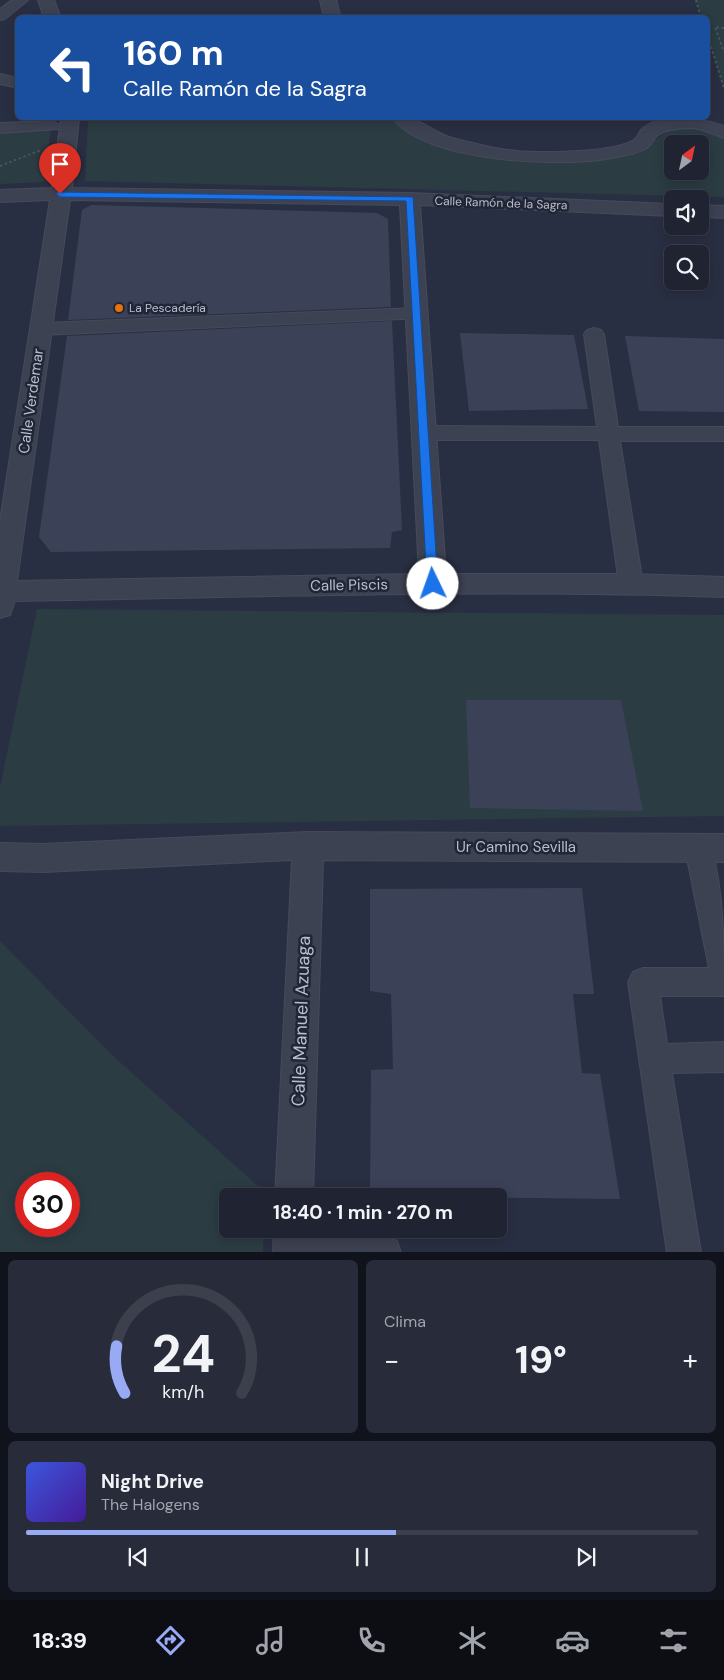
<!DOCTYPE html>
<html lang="es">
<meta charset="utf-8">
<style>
:root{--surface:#1f2332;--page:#272b3a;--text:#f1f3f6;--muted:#a1a4ac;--line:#3c404d;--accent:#97aaf3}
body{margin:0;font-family:"DM Sans",sans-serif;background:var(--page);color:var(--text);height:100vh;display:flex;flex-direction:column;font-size:19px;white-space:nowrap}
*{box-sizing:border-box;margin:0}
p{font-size:16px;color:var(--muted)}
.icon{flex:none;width:28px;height:28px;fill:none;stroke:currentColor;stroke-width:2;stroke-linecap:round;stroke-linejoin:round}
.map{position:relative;height:1252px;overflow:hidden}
.drawer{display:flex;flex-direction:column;gap:8px;padding:8px;background:#11131c;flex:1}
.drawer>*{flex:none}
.banner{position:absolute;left:15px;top:15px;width:695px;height:105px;border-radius:8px;box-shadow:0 2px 12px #0003,0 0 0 1px var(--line);background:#1a4fa0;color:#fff;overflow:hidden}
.needle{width:32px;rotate:33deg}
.controls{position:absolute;left:664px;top:135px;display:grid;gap:10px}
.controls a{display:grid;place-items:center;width:45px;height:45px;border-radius:8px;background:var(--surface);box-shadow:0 2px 12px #0003,0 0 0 1px var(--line);font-size:25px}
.speed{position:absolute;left:15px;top:1172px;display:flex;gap:10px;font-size:25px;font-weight:700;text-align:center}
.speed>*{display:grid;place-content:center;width:65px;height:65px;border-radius:50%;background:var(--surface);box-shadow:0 2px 12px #0003,0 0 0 1px var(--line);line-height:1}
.speed .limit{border:8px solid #d22;background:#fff;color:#111}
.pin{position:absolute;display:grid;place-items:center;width:42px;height:42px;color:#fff;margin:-51px -21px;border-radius:50% 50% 50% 0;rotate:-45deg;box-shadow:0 0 5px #0007}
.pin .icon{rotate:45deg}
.me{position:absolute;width:55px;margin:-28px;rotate:357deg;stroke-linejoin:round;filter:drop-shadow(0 0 4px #0008)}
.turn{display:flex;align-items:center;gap:18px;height:105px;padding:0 25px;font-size:22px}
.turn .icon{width:65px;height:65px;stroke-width:2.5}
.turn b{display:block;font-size:35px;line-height:42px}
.big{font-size:38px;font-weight:700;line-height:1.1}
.drawer .widget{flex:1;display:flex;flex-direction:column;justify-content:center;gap:8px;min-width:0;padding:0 18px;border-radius:8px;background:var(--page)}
.drawer .dial{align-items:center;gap:0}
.dial svg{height:130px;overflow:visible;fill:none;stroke:var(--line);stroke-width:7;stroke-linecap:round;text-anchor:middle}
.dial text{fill:var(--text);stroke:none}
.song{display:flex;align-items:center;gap:15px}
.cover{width:60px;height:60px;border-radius:8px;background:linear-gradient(135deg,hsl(230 70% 55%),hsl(260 70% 35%))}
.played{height:5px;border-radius:2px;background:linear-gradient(90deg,var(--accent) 55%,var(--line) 55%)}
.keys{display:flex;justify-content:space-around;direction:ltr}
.heat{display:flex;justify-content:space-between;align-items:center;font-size:28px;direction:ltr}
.drawer .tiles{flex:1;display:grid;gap:8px;grid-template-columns:1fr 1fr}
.widget:last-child{grid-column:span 2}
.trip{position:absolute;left:219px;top:1188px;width:288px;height:50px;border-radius:8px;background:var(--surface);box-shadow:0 2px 12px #0003,0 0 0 1px var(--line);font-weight:700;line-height:50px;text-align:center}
.menu{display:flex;height:80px;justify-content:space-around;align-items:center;background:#0c0e14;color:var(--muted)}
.menu .icon{width:35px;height:35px}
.menu .selected{color:var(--accent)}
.menu b{font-size:22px;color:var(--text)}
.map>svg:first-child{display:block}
.green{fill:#2b3c43;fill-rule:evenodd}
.building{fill:#3b4258}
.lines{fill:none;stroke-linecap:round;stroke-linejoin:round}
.pedestrian-casing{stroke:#464a5b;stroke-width:2}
.minor-casing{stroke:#464a5b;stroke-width:2}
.path{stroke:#44555b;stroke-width:2;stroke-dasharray:2.5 2.5;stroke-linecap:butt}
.pedestrian{fill:#3d4252;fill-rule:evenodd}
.minor{fill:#3d4252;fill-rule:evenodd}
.route{fill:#1a73e8;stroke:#114b97}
.food-dot{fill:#e8710a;stroke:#212637;stroke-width:2}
.labels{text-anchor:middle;stroke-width:5;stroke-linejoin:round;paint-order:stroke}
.far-street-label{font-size:12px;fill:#babdcc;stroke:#212637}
.far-poi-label{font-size:12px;fill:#babdcc;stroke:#212637;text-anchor:start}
.street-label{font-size:15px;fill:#babdcc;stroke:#212637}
.near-street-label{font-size:18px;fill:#babdcc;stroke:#212637}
</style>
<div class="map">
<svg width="724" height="1253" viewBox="0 0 724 1253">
<rect width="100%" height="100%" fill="#292f42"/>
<!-- green -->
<g class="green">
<polygon points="696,0 724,0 724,88 708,37 708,18 701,17"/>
<path d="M88 118H393L411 133 495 158 643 148 674 127 692 126 724 136V197L85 181ZM672 144H700V171H672Z"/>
<polygon points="51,128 44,182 0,184 0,130"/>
<polygon points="37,609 724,615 724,816 0,826 0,787"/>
<path d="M0 941 112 1055 258 1186 267 1187V1196H228V1229H264L263 1252H0ZM26 1184H69V1226H26Z"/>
</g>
<!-- building -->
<g class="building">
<polygon points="91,205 377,213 388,219 391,307 68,320 82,210"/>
<polygon points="392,321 402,530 392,532 390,548 51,552 39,537 67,336"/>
<polygon points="460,333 574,335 588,409 469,411"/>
<polygon points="625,336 724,339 724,412 639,411"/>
<polygon points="466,700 621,700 643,811 470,808"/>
<polygon points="582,888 594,994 573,994 582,1073 600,1074 620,1199 370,1196 371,1070 393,1069 391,994 370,991 370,889"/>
</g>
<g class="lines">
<!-- pedestrian casing -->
<g class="pedestrian-casing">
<g id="pedestrian">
<polygon points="12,0 28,0 5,19 0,20 0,9"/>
<polygon points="0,74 18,78 18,88 0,84"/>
<polygon points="53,121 61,126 59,129 0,133 0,123"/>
<polygon points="418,308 425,310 427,314 425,318 41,335 34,333 31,329 34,325 41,323"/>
<polygon points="594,328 601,330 604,334 618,427 724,427 724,441 620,441 643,584 639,590 631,592 623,590 619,584 599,440 425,440 418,438 415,433 418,428 425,426 597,427 584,334 587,330"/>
<path d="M699 836 709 840C724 885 724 946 724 996H660L667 1044 724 1042V1072L672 1073 701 1253H667L628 982 633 972 643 968H709L685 848 689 840Z"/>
<polygon points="292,1234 385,1236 397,1241 401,1253 276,1253 280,1239"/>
</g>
</g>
<!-- minor casing -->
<g class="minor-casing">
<g id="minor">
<polygon points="38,0 54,0 61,18 44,18"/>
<polygon points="320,0 336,0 341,18 324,18"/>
<path d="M61 118H79L72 188 410 193 672 204V216L420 205 446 574H631L724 577V597C488 589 251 597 15 601L10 615 0 618V521L50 200 0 202V190L52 188ZM70 200 400 205 419 574 17 581Z"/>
<path d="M393 118C418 114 429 131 452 138 479 145 511 153 539 152 561 152 616 151 634 140 638 138 639 131 643 128 665 110 700 118 724 126V138C714 135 702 128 691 128 680 128 667 129 658 135 654 138 652 144 648 147 641 153 622 156 612 158 563 168 423 162 393 118Z"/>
<polygon points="700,205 724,206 724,218 700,217"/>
<polygon points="308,832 724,834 724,862 323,860 313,1196 275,1196 292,860 43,872 0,871 0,843 43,844"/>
<polygon points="274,1229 312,1229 311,1253 273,1253"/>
</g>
</g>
<!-- path -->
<g class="path">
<polyline points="696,0 701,18"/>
<polyline points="724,28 715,27 724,52"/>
<polyline points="708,37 724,88"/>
<polyline points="0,166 41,150"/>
</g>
<!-- pedestrian -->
<use href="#pedestrian" class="pedestrian"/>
<!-- minor -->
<use href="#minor" class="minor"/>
</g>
<!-- route -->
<polygon class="route" points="57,192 413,197 438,584 437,587 429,587 427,584 406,201 60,197 56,194"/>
<!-- markers -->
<circle class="food-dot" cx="119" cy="308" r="5"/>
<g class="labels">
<!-- far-street labels -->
<g class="far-street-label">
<text transform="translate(501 203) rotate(2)" y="4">Calle Ramón de la Sagra</text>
</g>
<!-- far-poi labels -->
<g class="far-poi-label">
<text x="129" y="312">La Pescadería</text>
</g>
<!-- street labels -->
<g class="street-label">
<text transform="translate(31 401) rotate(-82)" y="5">Calle Verdemar</text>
<text transform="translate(349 585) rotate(-1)" y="5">Calle Piscis</text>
<text x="516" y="852">Ur Camino Sevilla</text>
</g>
<!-- near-street labels -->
<g class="near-street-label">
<text transform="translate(301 1021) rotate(-88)" y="6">Calle Manuel Azuaga</text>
</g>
</g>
</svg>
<div class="controls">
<a><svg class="needle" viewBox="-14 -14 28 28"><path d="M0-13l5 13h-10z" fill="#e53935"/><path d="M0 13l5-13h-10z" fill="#a1a4ac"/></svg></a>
<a><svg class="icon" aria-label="sound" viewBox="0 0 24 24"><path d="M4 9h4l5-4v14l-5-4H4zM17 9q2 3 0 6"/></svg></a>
<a><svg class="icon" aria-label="search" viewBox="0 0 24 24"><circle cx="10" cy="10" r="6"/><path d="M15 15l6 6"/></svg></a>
</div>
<div class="speed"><div class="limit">30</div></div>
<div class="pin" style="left:60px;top:194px;background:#d93025"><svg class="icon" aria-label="arrive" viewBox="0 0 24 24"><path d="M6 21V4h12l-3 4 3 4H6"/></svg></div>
<svg class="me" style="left:433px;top:584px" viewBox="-20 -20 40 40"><circle r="19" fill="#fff"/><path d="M0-13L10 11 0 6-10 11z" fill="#1a73e8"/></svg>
<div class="trip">18:40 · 1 min · 270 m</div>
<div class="banner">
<div class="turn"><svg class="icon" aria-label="left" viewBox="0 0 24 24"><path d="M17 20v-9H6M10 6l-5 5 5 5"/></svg><div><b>160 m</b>Calle Ramón de la Sagra</div></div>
</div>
</div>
<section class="drawer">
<div class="tiles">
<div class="widget dial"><svg viewBox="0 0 100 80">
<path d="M14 69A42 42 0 1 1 86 69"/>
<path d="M14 69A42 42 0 0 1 9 40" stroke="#97aaf3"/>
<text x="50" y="56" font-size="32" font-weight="700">24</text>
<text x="50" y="72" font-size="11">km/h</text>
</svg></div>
<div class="widget"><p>Clima</p>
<div class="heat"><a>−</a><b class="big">19°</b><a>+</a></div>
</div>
<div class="widget">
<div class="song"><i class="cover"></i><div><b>Night Drive</b><p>The Halogens</p></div></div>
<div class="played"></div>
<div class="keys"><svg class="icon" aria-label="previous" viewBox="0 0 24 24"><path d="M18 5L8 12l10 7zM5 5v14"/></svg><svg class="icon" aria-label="pause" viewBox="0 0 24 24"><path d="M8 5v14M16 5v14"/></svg><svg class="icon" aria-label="next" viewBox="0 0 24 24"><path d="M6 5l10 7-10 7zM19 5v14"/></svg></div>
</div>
</div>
</section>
<nav class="menu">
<b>18:39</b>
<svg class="icon selected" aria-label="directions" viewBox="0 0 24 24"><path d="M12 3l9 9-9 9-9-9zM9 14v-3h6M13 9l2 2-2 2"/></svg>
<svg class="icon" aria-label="music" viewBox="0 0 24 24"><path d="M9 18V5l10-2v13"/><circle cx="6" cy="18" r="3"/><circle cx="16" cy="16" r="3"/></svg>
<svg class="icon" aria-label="phone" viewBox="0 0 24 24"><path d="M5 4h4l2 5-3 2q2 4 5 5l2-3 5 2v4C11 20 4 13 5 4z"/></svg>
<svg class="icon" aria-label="climate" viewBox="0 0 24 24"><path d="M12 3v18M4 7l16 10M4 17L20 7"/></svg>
<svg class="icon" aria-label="car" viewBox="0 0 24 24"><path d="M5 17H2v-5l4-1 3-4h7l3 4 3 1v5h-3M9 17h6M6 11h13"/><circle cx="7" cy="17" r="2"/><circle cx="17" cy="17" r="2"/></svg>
<svg class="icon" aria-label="filters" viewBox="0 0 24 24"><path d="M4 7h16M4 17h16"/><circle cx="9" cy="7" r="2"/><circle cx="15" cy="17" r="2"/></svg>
</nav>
